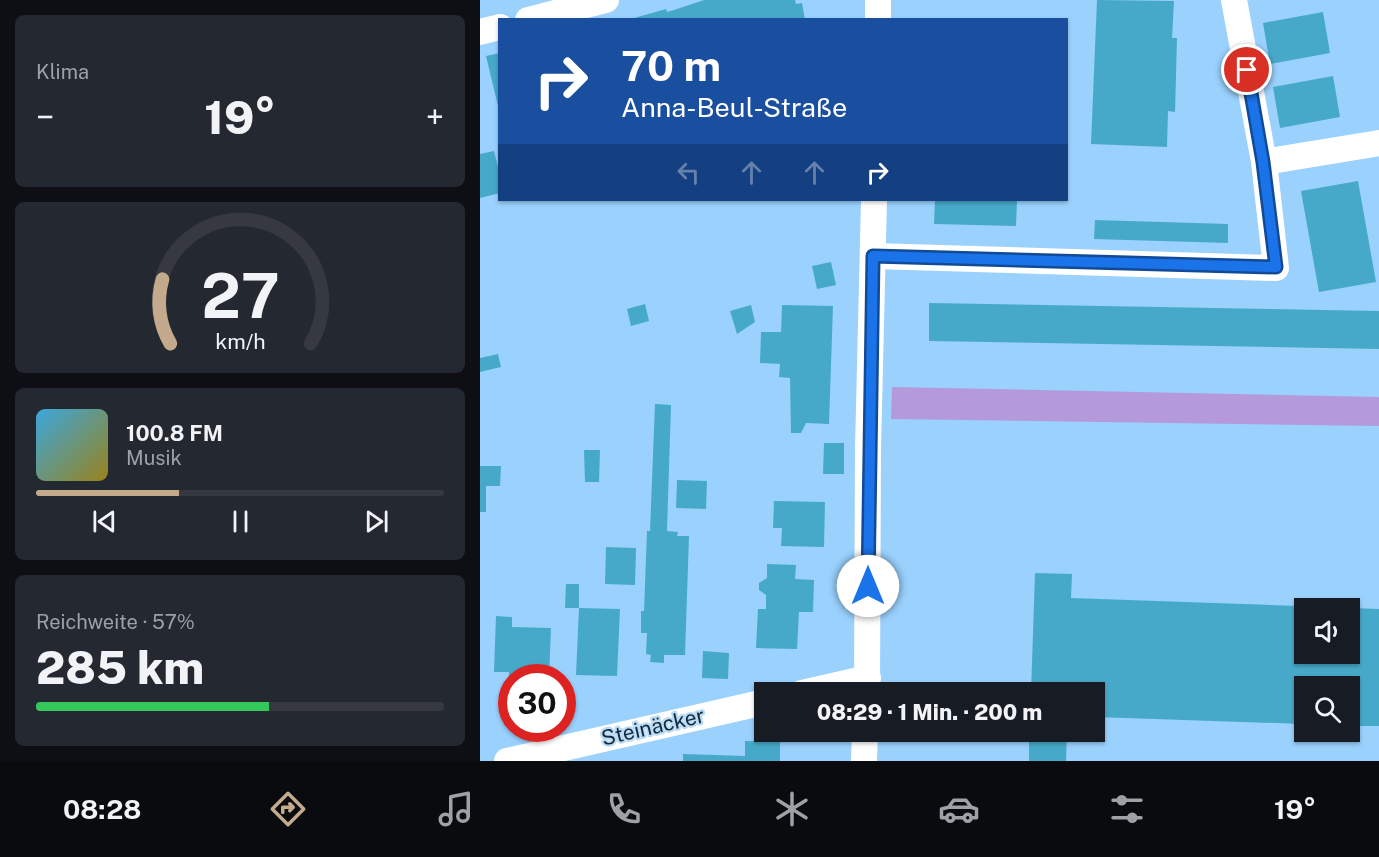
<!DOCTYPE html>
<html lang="de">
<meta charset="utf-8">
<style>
:root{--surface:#171b24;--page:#242831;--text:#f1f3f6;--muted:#9ea1a6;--line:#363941;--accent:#c3aa8c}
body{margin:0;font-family:"Public Sans",sans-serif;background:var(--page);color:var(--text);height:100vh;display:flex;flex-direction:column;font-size:22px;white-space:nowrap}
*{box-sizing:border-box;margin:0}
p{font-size:20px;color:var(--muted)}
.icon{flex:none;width:33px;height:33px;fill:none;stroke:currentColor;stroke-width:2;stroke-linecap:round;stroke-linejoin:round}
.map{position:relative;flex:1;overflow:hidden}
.sheet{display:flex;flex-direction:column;gap:15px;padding:15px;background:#0d0f14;width:480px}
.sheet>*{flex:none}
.guide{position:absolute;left:18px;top:18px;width:570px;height:183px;border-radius:0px;box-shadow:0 2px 4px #0004;background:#1a4fa0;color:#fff;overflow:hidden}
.fabs{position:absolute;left:814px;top:598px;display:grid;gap:12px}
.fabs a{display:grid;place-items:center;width:66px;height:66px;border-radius:0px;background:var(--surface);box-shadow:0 2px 4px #0004;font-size:30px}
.speed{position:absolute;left:18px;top:664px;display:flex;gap:12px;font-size:30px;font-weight:700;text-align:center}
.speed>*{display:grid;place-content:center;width:78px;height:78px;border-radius:50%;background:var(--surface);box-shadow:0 2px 4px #0004;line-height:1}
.speed .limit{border:9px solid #d22;background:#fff;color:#111}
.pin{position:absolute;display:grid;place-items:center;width:51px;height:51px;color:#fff;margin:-26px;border:3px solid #fff;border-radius:50%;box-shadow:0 2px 6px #0007}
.me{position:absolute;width:66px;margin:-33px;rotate:0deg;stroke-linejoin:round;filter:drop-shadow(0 0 4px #0008)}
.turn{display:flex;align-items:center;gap:21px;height:126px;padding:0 24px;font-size:27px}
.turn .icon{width:78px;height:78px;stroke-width:2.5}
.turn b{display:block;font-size:42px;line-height:51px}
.lanes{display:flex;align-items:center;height:57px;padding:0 24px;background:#0003;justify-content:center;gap:30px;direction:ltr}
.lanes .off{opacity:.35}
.big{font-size:45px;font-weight:800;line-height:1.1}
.sheet .widget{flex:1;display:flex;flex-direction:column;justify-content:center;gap:9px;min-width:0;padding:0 21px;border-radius:9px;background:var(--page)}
.sheet .dial{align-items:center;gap:0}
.dial svg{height:156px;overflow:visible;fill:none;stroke:var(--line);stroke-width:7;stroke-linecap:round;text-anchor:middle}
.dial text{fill:var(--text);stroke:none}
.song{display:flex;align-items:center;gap:18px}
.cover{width:72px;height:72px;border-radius:9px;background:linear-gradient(135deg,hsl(200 70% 55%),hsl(50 70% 35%))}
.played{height:6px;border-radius:3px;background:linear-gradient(90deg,var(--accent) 35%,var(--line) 35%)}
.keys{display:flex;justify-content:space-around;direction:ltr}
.heat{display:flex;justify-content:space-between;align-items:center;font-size:33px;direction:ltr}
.charge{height:9px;border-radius:4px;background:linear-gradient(90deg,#34c759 57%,var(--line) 0)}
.trip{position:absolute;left:274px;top:682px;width:351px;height:60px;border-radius:0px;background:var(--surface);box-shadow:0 2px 4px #0004;font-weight:800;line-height:60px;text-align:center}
.tab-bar{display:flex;height:96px;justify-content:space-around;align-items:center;background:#090b0e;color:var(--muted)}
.tab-bar .icon{width:42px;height:42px}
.tab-bar .active{color:var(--accent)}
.tab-bar b{font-size:27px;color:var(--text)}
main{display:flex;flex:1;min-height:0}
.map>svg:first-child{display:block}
.green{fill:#b49ada}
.building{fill:#47a9c9}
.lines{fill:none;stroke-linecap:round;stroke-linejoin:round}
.minor{stroke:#fff;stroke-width:26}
.route-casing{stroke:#114b97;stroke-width:15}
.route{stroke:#1a73e8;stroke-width:10}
.labels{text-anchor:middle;stroke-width:4.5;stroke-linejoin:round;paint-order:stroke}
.street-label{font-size:21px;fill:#122939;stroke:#bbdcf6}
</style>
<main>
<section class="sheet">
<div class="widget"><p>Klima</p>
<div class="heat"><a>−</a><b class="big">19°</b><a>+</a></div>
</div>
<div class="widget dial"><svg viewBox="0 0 100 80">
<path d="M14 69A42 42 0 1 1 86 69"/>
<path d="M14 69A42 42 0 0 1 10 36" stroke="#c3aa8c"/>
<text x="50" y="56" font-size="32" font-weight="700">27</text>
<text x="50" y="72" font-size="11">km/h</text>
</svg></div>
<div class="widget">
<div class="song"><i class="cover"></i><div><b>100.8 FM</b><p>Musik</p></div></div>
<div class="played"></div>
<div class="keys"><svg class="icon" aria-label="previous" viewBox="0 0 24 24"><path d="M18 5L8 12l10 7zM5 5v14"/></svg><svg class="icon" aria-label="pause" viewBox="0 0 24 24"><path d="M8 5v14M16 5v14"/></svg><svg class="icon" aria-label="next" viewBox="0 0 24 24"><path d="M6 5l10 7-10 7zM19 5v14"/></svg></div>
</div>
<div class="widget"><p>Reichweite · 57%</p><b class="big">285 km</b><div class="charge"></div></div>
</section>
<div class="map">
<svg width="899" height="761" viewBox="0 0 899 761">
<rect width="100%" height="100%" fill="#9ad1fd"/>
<!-- green -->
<polygon class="green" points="412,387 899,397 899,426 411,419"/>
<!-- building -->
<g class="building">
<polygon points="224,0 315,0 316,4 322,3 325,20 147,20 186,9 187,12 197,9"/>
<polygon points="617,0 694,1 692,38 697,38 695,112 688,111 687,147 611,144"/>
<polygon points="843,12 850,53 790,64 783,23"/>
<polygon points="20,53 20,109 19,110 6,56"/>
<polygon points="853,76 860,117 800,128 793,87"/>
<polygon points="14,151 20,175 20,193 0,198 0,154"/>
<polygon points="878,181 896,282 839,292 821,191"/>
<polygon points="455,200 537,200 536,226 454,224"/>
<polygon points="615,220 748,224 748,243 614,239"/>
<polygon points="351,262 356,285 337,289 332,266"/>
<polygon points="449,303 899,311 899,349 449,341"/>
<polygon points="165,304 169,321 151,326 147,309"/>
<polygon points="271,305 275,322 257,334 250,311"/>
<polygon points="302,305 353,306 349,424 326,423 321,433 311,433 310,378 299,377 300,364 280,363 281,332 301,332"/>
<polygon points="18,354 21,367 0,372 0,358"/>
<polygon points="175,404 191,405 187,531 198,532 197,536 209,536 205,655 184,655 184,663 170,662 171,655 166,654 167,633 161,633 161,611 164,611 167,531 170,531"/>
<polygon points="344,443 364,443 364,474 343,474"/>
<polygon points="104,450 120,450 119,482 105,482"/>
<polygon points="0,466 21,466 20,486 6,486 6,512 0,512"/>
<polygon points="197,480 227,481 226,509 196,508"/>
<polygon points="294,501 345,502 344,547 301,546 302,528 293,528"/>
<polygon points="126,547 156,548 155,585 125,584"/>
<polygon points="287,564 316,565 315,579 334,580 333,612 319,612 317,649 276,648 278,609 286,609 286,595 279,590 279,583 287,578"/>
<polygon points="555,573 592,574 591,598 846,607 846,609 825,609 825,654 870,654 870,608 899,609 899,726 870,726 870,687 825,687 825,724 615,717 615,693 551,693"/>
<polygon points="86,584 99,584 99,608 85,608"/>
<polygon points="99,608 140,609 137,676 96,675"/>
<polygon points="16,616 32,617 32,627 71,628 69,678 32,678 32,692 28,692 29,672 14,672"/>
<polygon points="223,651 249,653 248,679 222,678"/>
<polygon points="549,732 587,732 586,761 549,761"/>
<polygon points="265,741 300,742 300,761 203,761 203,754 265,756"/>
</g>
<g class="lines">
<!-- minor -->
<g class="minor">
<polyline points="754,0 784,162"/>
<polyline points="48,20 126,0"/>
<polyline points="398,20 398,0"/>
<polyline points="0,32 20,27"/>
<polyline points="393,256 796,268 784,162 899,143"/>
<polyline points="322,693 388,678"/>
<polyline points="387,693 388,448 394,200"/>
<polyline points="27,761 285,702"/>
<polyline points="384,761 385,732"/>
</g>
</g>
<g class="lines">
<!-- route casing -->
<g class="route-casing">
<polyline id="route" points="388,586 393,256 796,267 783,162 767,70"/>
</g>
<!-- route -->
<use href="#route" class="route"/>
</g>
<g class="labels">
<!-- street labels -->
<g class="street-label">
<text transform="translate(173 727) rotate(-13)" y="7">Steinäcker</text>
</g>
</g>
</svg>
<div class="fabs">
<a><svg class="icon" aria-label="sound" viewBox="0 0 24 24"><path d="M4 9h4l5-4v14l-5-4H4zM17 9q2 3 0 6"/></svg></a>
<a><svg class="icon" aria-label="search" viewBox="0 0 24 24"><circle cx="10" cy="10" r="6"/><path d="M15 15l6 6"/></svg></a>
</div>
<div class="speed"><div class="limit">30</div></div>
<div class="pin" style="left:767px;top:70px;background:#d93025"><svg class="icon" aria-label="arrive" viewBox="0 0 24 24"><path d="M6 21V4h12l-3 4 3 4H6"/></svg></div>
<svg class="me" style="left:388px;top:586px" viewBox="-20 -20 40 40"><circle r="19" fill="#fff"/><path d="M0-13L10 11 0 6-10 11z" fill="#1a73e8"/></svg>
<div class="trip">08:29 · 1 Min. · 200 m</div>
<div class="guide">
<div class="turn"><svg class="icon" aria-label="right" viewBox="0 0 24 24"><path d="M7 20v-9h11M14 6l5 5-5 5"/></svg><div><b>70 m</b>Anna-Beul-Straße</div></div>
<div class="lanes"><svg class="icon off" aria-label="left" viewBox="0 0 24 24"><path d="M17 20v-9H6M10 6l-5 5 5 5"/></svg><svg class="icon off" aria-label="ahead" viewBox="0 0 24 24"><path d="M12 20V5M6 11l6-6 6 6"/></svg><svg class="icon off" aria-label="ahead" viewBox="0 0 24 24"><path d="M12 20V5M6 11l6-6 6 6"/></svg><svg class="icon" aria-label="right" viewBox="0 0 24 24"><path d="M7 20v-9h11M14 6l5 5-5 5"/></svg></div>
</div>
</div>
</main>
<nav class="tab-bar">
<b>08:28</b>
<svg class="icon active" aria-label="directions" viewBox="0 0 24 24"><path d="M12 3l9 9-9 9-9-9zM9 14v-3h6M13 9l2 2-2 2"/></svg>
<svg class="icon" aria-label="music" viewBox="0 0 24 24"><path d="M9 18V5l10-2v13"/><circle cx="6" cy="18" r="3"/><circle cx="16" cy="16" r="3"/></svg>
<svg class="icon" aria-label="phone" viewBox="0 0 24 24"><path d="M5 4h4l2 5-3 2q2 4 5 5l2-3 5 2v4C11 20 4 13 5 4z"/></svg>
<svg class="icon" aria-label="climate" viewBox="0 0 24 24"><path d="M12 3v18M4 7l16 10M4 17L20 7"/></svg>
<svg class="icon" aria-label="car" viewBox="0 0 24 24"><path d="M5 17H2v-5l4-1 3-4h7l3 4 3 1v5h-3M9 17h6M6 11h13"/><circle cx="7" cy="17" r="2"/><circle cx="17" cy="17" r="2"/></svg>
<svg class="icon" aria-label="filters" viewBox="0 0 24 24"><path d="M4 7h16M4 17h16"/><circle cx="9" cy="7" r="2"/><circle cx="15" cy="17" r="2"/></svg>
<b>19°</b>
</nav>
